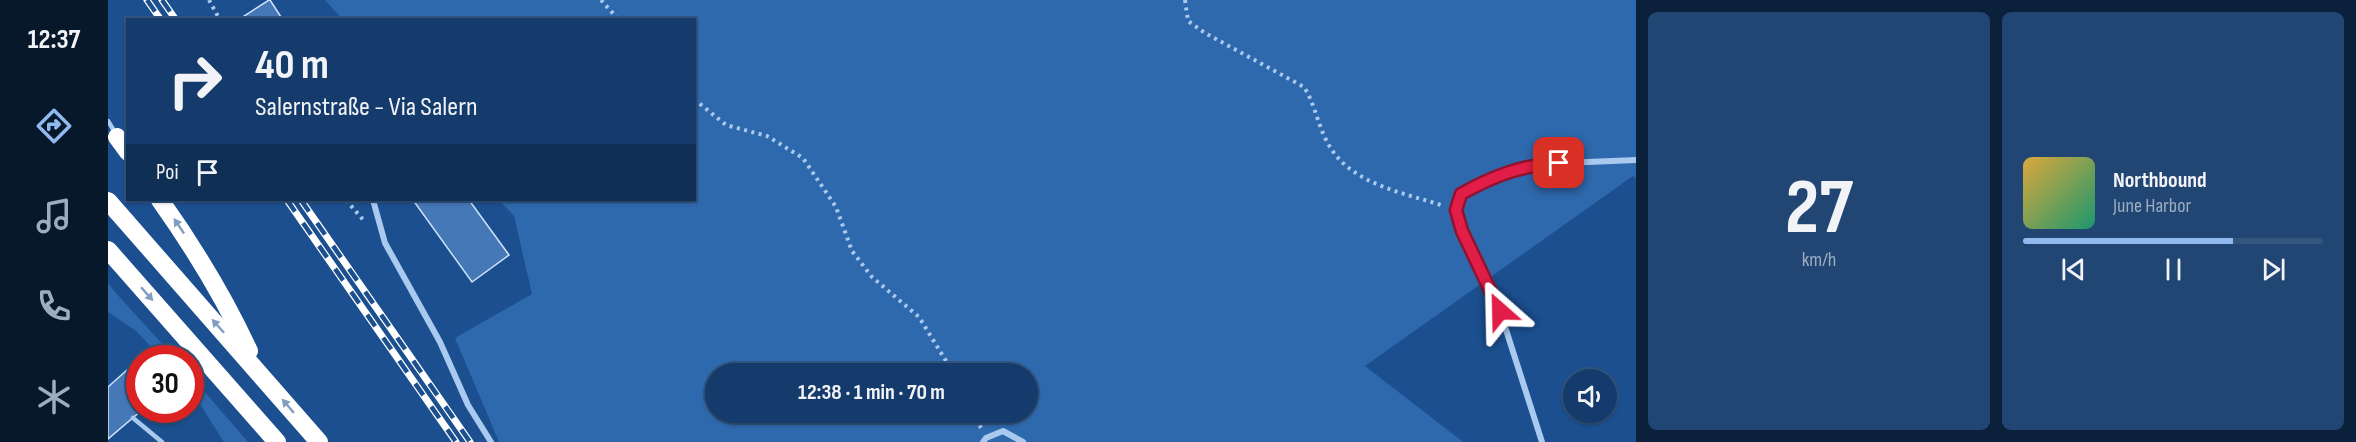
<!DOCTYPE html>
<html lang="it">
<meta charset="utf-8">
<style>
:root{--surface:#143b6b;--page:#214673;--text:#f1f3f6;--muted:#9dadc1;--line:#33557e;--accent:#90b9f0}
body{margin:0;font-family:"Sofia Sans Condensed",sans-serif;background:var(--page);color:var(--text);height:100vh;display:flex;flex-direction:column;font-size:22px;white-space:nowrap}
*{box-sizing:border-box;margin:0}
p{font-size:20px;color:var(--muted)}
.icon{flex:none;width:33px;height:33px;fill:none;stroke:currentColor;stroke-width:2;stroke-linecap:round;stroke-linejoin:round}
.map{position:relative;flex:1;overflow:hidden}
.sheet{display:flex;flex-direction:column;gap:12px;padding:12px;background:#0b203b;width:720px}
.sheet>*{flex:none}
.banner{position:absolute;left:18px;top:18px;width:570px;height:183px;border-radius:0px;box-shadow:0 2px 4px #0004,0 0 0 2px var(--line);background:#143b6b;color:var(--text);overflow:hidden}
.fabs{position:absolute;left:1455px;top:369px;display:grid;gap:12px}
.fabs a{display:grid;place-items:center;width:54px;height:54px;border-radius:50%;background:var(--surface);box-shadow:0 2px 4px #0004,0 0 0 2px var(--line);font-size:30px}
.speed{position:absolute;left:18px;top:345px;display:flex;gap:12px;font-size:30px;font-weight:700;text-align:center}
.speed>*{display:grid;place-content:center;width:78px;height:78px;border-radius:50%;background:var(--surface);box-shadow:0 2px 4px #0004,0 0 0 2px var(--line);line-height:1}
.speed .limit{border:9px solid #d22;background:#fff;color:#111}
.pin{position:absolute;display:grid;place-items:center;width:51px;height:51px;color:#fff;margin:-26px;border-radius:12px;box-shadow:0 3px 9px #0006}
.me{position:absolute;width:66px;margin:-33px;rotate:335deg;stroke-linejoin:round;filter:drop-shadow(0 0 4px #0008)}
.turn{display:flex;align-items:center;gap:21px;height:126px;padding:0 30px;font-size:27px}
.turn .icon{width:78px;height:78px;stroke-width:2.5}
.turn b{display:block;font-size:42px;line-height:51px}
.then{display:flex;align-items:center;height:57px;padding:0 30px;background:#0003;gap:12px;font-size:22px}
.sheet .widget{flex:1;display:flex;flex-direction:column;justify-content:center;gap:9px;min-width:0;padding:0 21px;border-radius:9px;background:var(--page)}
.sheet .dial{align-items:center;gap:0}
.dial b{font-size:78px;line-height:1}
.song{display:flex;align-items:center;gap:18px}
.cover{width:72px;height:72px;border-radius:9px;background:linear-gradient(135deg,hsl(40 70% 55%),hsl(160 70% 35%))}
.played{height:6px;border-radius:3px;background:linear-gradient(90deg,var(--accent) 70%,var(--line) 70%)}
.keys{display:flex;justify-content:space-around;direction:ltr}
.sheet .tiles{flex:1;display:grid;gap:12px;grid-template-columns:repeat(2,1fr)}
.trip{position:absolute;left:597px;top:363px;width:333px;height:60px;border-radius:30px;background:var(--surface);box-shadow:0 2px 4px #0004,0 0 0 2px var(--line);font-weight:700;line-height:60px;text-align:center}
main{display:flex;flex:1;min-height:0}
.tabs{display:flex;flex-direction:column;width:108px;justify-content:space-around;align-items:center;background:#08182b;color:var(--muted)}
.tabs .icon{width:42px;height:42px}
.tabs .on{color:var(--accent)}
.tabs b{font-size:27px;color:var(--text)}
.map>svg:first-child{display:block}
.green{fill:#2e69ad;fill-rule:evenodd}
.building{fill:#4478b7;stroke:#cfe3fa;stroke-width:1.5}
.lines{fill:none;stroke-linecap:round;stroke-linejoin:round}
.path{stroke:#a9c9ee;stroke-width:4;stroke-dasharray:3 4.5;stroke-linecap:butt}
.lane{stroke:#a9c9ee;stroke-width:4.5}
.street{stroke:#a9c9ee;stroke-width:6}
.highway{stroke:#fff;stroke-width:18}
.rail-casing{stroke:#fff;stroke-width:7}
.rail{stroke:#1b4f8f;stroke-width:4.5;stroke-dasharray:14;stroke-linecap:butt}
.oneway{fill:#829ec1}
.route-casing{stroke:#92132f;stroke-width:15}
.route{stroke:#e11d48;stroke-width:10}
</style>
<main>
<nav class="tabs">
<b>12:37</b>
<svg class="icon on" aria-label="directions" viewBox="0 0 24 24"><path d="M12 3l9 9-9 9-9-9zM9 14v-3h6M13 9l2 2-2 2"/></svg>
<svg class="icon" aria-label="music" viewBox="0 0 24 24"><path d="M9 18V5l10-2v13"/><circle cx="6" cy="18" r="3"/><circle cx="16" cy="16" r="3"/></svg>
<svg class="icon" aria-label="phone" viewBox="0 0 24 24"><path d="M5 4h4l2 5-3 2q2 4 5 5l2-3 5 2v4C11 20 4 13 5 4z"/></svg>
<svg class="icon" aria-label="climate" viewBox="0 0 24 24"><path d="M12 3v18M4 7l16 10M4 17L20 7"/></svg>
</nav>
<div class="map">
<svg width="1528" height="442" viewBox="0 0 1528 442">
<rect width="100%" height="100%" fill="#1b4f8f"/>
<!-- green -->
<g class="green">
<path d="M217 0H1528V178L1525 176 1257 366 1355 442H391L347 338 424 294 406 216 391 200H586V20L234 19ZM608 374H920V412H608Z"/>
<polygon points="0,283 7,292 67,358 54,358 28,331 0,312"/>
<polygon points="82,376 83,376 140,442 116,442 83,390"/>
</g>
<!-- building -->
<g class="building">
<polygon points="162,0 175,20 130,20 161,0"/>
<polygon points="305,200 361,200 401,255 364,282"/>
<polygon points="29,361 32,365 32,410 34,410 0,439 0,387"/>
</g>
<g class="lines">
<!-- path -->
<g class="path">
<polyline points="101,0 112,20"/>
<polyline points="493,0 511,20"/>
<path d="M1077 0 1080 21 1097 33 1196 87C1208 106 1210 128 1222 147 1245 185 1297 193 1336 206"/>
<polyline points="586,99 618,125 659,136 695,158 728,207 744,251 764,277 811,317 846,374"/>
<polyline points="238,200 257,222"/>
<polyline points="547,200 556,200"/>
<polyline points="865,412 873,428"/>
</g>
<!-- lane -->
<g class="lane">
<polyline points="0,121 8,134"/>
<polyline points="25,418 54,442"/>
</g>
<!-- street -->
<g class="street">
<polyline points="265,200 277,243 332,342 360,405 383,442"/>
<polyline points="875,442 878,438 895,431 915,442"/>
<polyline points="1434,442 1392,311 1348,210 1353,194 1389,174 1432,164 1528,160"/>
</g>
<!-- highway -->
<g class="highway">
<polyline points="9,137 20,152"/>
<path d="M52 200C86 248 116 297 141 351"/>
<polyline points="0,201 211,442"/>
<polyline points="0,250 169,442"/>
</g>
<!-- rail casing -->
<g class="rail-casing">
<g id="rail">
<polyline points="39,0 53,20"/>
<polyline points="54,0 68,20"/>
<polyline points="179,200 348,442"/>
<polyline points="193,200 362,442"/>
</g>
</g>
<!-- rail -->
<use href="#rail" class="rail"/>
</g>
<!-- one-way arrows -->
<defs><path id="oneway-solid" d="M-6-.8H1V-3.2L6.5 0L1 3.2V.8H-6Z" transform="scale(1.5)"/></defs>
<g class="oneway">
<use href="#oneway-solid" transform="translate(71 226) rotate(-124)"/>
<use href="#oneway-solid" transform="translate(39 294) rotate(49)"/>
<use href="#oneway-solid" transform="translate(110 326) rotate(-132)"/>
<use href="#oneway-solid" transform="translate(180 406) rotate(-130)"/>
</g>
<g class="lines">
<!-- route casing -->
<g class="route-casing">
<path id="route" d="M1392 311 1354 231 1348 210 1353 194C1385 176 1414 165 1451 163"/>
</g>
<!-- route -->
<use href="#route" class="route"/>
</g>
</svg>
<div class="fabs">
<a><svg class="icon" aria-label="sound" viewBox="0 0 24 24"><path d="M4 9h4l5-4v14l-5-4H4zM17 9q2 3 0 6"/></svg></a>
</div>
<div class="speed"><div class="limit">30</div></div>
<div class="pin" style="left:1451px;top:163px;background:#d93025"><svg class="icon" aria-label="arrive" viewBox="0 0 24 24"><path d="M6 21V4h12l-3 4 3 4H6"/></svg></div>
<svg class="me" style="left:1392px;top:311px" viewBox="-20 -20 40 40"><path d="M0-17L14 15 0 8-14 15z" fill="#e11d48" stroke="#fff" stroke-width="4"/></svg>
<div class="trip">12:38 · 1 min · 70 m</div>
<div class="banner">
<div class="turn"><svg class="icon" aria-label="right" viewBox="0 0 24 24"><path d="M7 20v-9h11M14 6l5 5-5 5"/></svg><div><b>40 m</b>Salernstraße - Via Salern</div></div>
<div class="then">Poi<svg class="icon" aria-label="arrive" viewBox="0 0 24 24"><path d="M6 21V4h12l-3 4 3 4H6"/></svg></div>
</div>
</div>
<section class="sheet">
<div class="tiles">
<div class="widget dial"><b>27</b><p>km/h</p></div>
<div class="widget">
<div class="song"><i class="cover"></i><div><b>Northbound</b><p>June Harbor</p></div></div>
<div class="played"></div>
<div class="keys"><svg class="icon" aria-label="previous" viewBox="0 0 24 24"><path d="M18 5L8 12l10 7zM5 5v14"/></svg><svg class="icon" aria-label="pause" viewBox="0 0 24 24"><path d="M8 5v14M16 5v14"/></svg><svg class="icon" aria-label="next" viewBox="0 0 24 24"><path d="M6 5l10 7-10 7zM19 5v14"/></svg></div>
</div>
</div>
</section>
</main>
